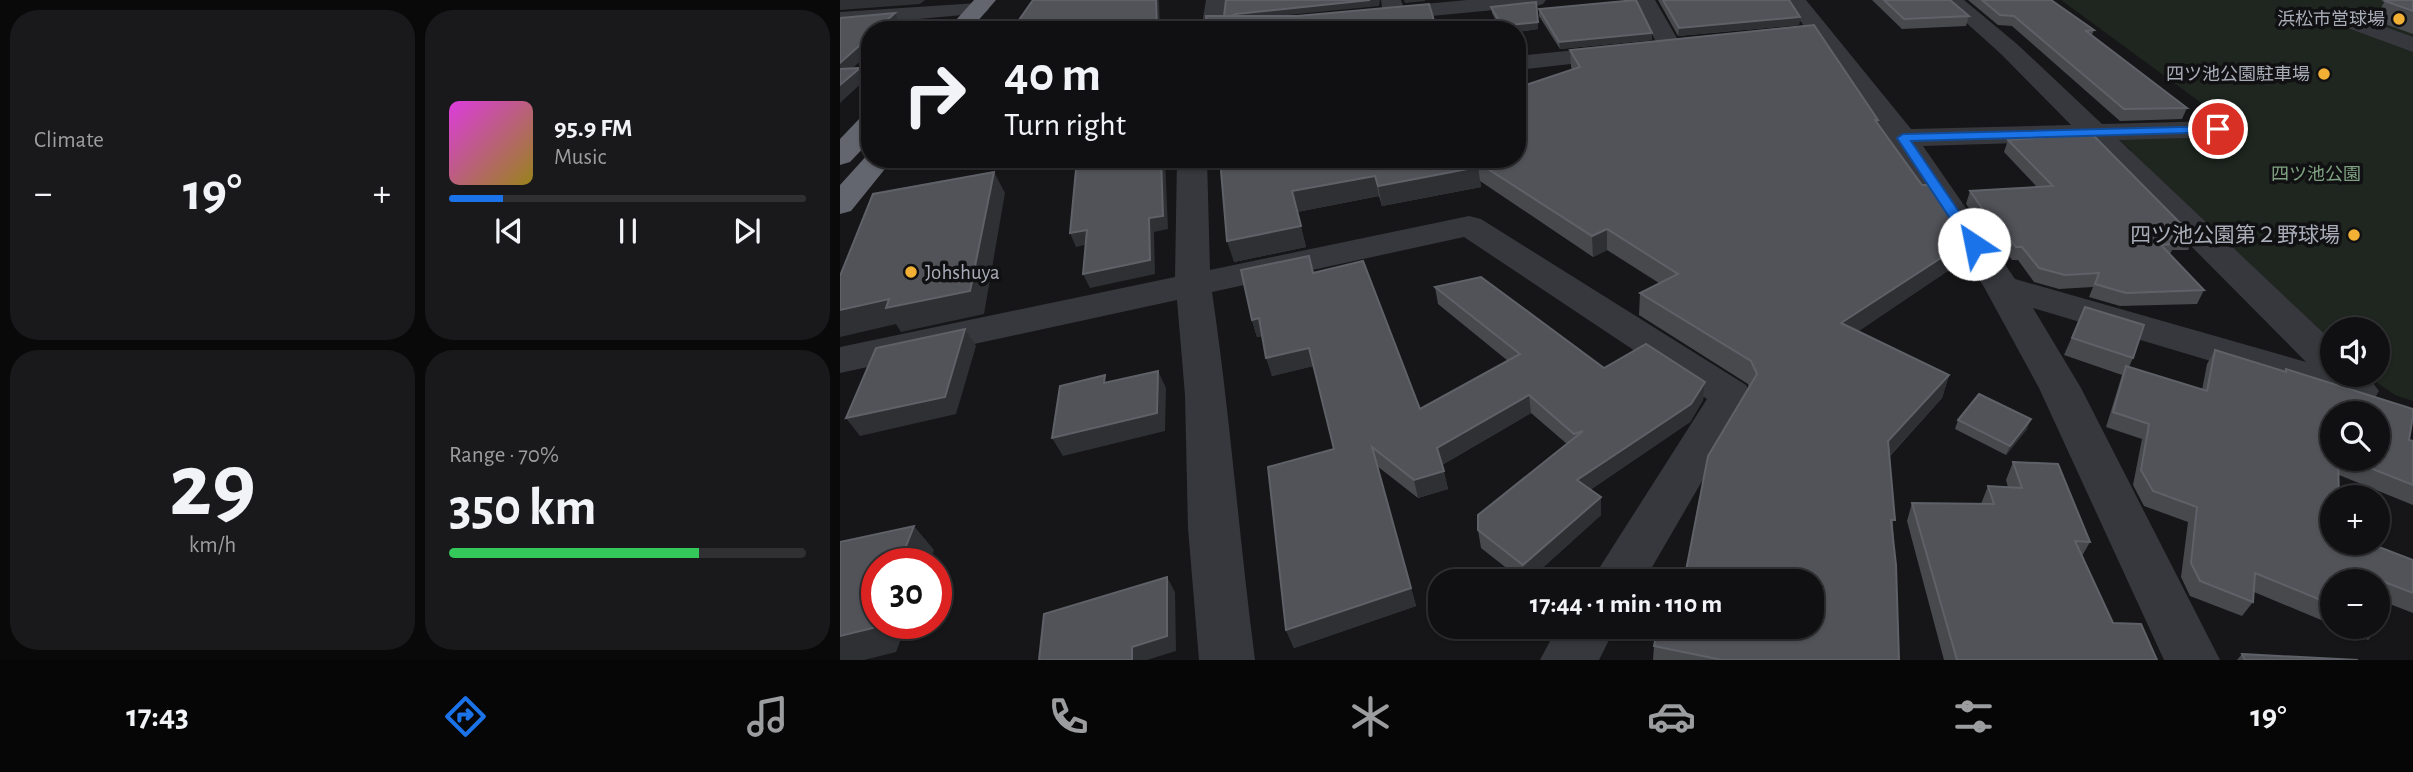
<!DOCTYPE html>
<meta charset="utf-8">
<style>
:root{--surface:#101012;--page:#19191b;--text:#f1f3f6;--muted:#9c9d9f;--line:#303032;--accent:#1a73e8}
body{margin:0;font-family:"Alegreya Sans","Noto Sans JP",sans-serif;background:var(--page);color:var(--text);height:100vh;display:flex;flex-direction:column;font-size:26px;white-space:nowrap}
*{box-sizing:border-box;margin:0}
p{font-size:23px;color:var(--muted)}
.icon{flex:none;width:38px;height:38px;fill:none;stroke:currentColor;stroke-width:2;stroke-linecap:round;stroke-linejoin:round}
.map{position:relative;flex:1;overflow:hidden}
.drawer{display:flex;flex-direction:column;gap:10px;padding:10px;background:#09090a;width:840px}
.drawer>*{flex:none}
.guide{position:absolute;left:21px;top:21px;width:665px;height:147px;border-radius:28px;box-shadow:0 2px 5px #0004,0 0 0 2px var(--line);background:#101012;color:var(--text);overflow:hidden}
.buttons{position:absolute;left:1480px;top:317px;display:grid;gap:14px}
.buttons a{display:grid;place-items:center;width:70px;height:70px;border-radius:50%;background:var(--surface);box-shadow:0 2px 5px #0004,0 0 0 2px var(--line);font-size:35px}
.speed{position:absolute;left:21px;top:548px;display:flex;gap:14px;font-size:35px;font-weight:700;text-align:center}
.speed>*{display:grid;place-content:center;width:91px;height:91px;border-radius:50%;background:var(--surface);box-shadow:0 2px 5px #0004,0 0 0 2px var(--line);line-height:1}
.speed .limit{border:10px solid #d22;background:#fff;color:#111}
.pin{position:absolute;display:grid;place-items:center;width:60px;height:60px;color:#fff;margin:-30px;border:4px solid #fff;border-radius:50%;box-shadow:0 2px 7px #0007}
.me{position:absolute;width:77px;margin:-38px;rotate:326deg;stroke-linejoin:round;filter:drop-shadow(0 0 5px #0008)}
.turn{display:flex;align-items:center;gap:24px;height:147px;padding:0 28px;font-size:32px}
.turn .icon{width:91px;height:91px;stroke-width:2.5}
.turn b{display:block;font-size:49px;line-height:60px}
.big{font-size:52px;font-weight:700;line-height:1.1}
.drawer .tile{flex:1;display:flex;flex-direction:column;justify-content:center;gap:10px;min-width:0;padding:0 24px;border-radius:28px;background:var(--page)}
.drawer .dial{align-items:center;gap:0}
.dial b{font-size:91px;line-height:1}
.song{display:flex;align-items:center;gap:21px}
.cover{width:84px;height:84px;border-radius:10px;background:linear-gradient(135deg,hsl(300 70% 55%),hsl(50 70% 35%))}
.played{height:7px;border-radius:4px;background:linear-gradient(90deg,var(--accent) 15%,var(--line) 15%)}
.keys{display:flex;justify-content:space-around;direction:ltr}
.heat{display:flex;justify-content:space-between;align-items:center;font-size:38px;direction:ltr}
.charge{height:10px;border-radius:5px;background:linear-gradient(90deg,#34c759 70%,var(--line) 0)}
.drawer .tiles{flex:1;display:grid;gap:10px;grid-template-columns:repeat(2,1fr)}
.trip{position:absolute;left:588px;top:569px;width:396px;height:70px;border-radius:28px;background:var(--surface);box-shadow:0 2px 5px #0004,0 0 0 2px var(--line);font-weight:700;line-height:70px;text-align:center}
.tab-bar{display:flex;height:112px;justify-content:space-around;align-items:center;background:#060607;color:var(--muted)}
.tab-bar .icon{width:49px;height:49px}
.tab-bar .on{color:var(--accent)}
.tab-bar b{font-size:32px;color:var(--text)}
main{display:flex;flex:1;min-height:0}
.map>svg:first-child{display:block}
.green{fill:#1e261f}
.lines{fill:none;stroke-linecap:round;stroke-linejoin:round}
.minor{fill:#37383d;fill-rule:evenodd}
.highway{fill:#63666e;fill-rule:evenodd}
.wall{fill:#47494d;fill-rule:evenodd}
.shaded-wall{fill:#2f3033}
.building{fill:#525359;stroke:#5f6168;stroke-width:2}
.route{fill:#1a73e8;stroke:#114b97;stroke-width:2}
.poi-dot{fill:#f2b134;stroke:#111113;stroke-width:2.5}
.labels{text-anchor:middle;stroke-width:7;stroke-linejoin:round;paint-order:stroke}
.far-poi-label{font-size:18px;fill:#a8adb8;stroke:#111113;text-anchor:end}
.far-park-label{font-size:18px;fill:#7fa381;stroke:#111113}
.poi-label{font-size:21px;fill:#a8adb8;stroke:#111113;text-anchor:end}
</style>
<main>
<section class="drawer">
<div class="tiles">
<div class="tile"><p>Climate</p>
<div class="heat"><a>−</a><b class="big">19°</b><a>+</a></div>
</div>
<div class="tile">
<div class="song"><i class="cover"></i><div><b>95.9 FM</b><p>Music</p></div></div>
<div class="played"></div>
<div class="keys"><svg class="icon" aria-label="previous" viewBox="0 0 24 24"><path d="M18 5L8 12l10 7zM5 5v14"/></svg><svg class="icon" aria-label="pause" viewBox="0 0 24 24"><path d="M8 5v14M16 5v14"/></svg><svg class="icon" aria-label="next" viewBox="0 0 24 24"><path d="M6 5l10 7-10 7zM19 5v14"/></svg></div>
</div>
<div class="tile dial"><b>29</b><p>km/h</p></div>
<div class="tile"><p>Range · 70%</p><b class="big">350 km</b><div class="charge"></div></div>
</div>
</section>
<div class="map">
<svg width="1573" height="660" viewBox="0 0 1573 660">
<rect width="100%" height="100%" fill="#161618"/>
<!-- green -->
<path class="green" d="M1221 0H1573V401L1555 395 1526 375 1538 374V329H1493V345C1427 277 1357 215 1286 153L1291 150 1267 130 1390 124Z"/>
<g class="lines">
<!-- minor -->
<g class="minor">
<polygon points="366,0 386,0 383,30 361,30"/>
<polygon points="541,0 561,0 563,6 627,0 706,0 703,4 696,6 507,24 499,23 496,18 499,13 542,8"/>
<polygon points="795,0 815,0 842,47 838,52 677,70 677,56 816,42"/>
<path d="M945 0H966L1071 129 1231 125 1161 54 1101 0H1124L1177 44 1262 124 1378 121 1388 123 1392 129 1388 135 1378 137 1279 140 1493 342V374H1526L1539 391 1533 401 1518 405 1193 308 1241 388 1380 660H1324L1199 388 1144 287 1051 141 973 39H946L943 34 946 29 964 26ZM1247 141 1466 362 1175 279 1083 146Z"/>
<polygon points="138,3 145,5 149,9 145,13 0,26 0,12"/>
<polygon points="1513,15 1573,37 1573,52 1505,27 1502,22 1505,17"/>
<path d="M337 159H367L370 270 629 216 641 219 906 385 912 395 804 581H751L867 399 624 237 372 292C390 414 399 537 415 660H359L348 528 345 395 337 300 0 373V347L335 277Z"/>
<polygon points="718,626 776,626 759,660 700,660"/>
</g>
<!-- highway -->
<g class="highway">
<polygon points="134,0 156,0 130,30 107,30"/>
<polygon points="30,116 30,141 10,162 0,165 0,139 20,118"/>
<polygon points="29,153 30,159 53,159 11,211 0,214 0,185"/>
</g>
</g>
<!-- wall -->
<g class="wall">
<polygon points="818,0 949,0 960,17 959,25 838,36"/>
<polygon points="1032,0 1110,0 1129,16 1126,26 1062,29"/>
<polygon points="1128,0 1211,0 1254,30 1252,35 1347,108 1342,119 1280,121 1172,26 1158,25"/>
<polygon points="1573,0 1573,34 1534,20 1545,1"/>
<polygon points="651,7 698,29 677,32 677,30 661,30 652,13"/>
<polygon points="699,9 812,40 720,49 699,16"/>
<polygon points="730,50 1038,120 1038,124 1082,185 1130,239 1124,260 1018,331 1109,375 1102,398 1050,456 1059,660 813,660 814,646 971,626 908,384 799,315 800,293 819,283 767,250 753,257 640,181 641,187 542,206 539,196 457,212 466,247 394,262 380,159 677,159 732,69 731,67"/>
<polygon points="1168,140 1354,237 1348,250 1332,250 1330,254 1364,290 1357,304 1280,306 1249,297 1253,287 1219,289 1194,282 1178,260 1172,260 1156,239 1152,241 1126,204 1130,191 1197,187 1164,152"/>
<polygon points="473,273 580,409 668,361 598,304 595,287 764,368 865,382 863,400 850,422 750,490 761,515 688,581 683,581 641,548 638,530 727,444 691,413 602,465 608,489 578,498 537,466 576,606 454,648 446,630 494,449 473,366 432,376 422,336 417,337 412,320"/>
<path d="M1245 307 1304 325 1293 358 1289 367 1362 390 1367 364 1375 350 1445 371 1446 369 1573 409V416L1569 440 1573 441V505L1499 475V497H1493V542H1526L1573 560V613L1542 601V625L1528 640 1497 626H1538V581H1493V625L1414 592 1413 602 1402 616 1350 596 1341 577 1348 522 1304 506 1293 485 1302 439 1266 427 1282 375 1224 355ZM1493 413H1538V458H1493Z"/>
<polygon points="1118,420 1187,429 1166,455 1115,429"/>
<polygon points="1173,462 1250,542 1242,556 1273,623 1317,660 1104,660 1067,521 1072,503 1141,504 1148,486 1168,487 1166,480"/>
<polygon points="1402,654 1518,660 1397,660"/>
</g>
<!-- shaded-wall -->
<g class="shaded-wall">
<polygon points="0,0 85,0 80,4 0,10"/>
<polygon points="316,0 319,0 320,30 317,30"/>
<polygon points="530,0 540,0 539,6 398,20 384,20 396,14"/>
<polygon points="564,0 585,0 585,1 565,3"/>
<polygon points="55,13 60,23 53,30 36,30"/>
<polygon points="960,17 959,25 838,36 839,28"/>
<polygon points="698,22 698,29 677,32 677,30 662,30 662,26"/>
<polygon points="595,24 596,30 584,30 584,25"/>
<polygon points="812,33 812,40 720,49 719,42"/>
<polygon points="30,36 30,52 0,80 0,63"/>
<polygon points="20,68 26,79 0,103 0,85"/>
<polygon points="321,159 325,159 328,229 314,232 315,274 250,288 243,274"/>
<polygon points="638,167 641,187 542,206 538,186"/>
<polygon points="154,172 165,193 144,314 61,332 56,324 0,337 0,310"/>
<polygon points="535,176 539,196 457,212 466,247 394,262 387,241 452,191"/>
<polygon points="1160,226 1156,239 1152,241 1156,228"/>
<polygon points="767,229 767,250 753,257 752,236"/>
<polygon points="247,230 253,243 236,247 230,233"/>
<polygon points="1130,239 1124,260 997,346 1001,323"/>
<polygon points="419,318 425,335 417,337 412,320"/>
<polygon points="125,329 136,346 116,414 20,436 6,418"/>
<polygon points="469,348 474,366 432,376 426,358"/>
<polygon points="318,371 326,388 325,431 223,456 212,438"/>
<polygon points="1109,375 1102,398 1042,464 1048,441"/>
<polygon points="865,382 863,400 850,422 738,498 737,480"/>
<polygon points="689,395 691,413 600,466 597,448"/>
<polygon points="1191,419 1187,429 1166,455 1170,446"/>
<polygon points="604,471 608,489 578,498 574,480"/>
<polygon points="761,497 761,515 688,581 685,581 683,565"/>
<polygon points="74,526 94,550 89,564 59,564"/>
<polygon points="327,577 335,592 336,651 307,660 292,660 292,647"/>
<polygon points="571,588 576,606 454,648 446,630"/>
<polygon points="37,620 37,623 67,623 56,652 24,660 0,660 0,636"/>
</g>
<!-- building -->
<g class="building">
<polygon points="193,0 316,0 317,30 172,30"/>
<polygon points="386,0 530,0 396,14 391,16 384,16"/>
<polygon points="796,0 812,33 719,42 699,9"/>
<polygon points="823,0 949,0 960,17 839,28"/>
<polygon points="1044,0 1110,0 1129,16 1064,19"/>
<polygon points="1142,0 1211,0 1254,30 1246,31 1347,108 1284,109 1174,16 1160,15"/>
<polygon points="1550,0 1573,0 1573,11 1545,1"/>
<polygon points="696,2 698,22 662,26 651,7"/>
<polygon points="589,4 595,24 584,25 586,30 368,30 366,16 457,16"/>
<polygon points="55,13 36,30 30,30 30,36 0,63 0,18"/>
<polygon points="974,25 1038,120 1035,120 1082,185 1094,185 1130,239 1001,323 1109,375 1048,441 1055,520 1051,520 1056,565 1059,660 882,660 814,646 818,626 971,626 971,581 844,581 868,456 917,374 911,361 800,293 838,274 767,229 752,236 634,160 638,167 538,186 535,176 452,191 461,226 387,241 380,159 677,159 677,88 740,67 730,50"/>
<polygon points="20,68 0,85 0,69"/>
<polygon points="1252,134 1354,237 1328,237 1335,244 1321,245 1364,290 1286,293 1255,284 1259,273 1225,275 1199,268 1182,247 1176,247 1160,226 1156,228 1130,191 1213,186 1168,140"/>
<polygon points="237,159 321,159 323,216 309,218 310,260 243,274 247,230 230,233"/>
<polygon points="154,172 130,291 46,308 49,299 0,310 0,276 33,194"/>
<polygon points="469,256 473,273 523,261 580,409 680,354 595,287 641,277 764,368 806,344 865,382 851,404 737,480 761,497 683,565 638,530 638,515 743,431 734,434 689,395 597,448 604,471 574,480 532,447 571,588 446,630 428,467 494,449 469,348 426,358 419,318 412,320 401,270"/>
<polygon points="1245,307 1304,325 1293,358 1232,338"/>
<polygon points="125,329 105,397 6,418 36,348"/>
<polygon points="1375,350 1446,372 1446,369 1573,409 1573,416 1569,440 1573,441 1573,485 1505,458 1538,458 1538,413 1493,413 1493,458 1498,458 1499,497 1493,497 1493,542 1526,542 1573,560 1573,593 1542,581 1542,625 1538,623 1538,581 1493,581 1493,605 1415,573 1413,602 1360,581 1351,563 1357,507 1313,491 1301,470 1309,424 1273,412 1286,366 1367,391"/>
<polygon points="318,371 317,413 212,438 220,386 265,375 264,383"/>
<polygon points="1139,394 1191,419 1170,446 1118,420"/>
<polygon points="1173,462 1218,464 1250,542 1235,541 1273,623 1301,624 1317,660 1117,660 1072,503 1154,504 1148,486 1182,488"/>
<polygon points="74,526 59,564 37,564 37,620 33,628 0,636 0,542"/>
<polygon points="327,577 327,636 292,647 292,660 199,660 204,614"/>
<polygon points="1402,654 1518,660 1405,660"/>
</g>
<!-- route -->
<polygon class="route" points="1378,126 1383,129 1382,132 1071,141 1141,244 1134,248 1129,247 1057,138 1063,134"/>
<!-- markers -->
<g class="poi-dot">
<circle cx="1559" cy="19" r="7"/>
<circle cx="1484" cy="74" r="7"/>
<circle cx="1514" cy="235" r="7"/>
<circle cx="71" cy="272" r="7"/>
</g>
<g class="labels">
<!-- far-poi labels -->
<g class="far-poi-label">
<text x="1545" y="25">浜松市営球場</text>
<text x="1470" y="80">四ツ池公園駐車場</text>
</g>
<!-- far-park labels -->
<g class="far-park-label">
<text x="1476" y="180">四ツ池公園</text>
</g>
<!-- poi labels -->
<g class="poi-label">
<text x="1500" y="242">四ツ池公園第２野球場</text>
<text x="85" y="279" text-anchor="start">Johshuya</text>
</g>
</g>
</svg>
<div class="buttons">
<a><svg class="icon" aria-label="sound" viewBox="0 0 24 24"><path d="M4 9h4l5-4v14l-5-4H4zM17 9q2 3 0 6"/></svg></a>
<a><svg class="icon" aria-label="search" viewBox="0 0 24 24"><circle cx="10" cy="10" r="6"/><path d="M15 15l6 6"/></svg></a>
<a>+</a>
<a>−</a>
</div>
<div class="speed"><div class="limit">30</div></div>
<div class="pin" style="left:1378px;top:129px;background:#d93025"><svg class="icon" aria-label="arrive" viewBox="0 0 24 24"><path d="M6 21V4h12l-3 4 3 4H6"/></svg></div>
<svg class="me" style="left:1134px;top:244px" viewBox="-20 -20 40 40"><circle r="19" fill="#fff"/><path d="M0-13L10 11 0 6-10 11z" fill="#1a73e8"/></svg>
<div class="trip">17:44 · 1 min · 110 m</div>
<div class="guide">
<div class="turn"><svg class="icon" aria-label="right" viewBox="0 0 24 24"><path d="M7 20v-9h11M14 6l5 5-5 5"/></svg><div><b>40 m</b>Turn right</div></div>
</div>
</div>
</main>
<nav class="tab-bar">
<b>17:43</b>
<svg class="icon on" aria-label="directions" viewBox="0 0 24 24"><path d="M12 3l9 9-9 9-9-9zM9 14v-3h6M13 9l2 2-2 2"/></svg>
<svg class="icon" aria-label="music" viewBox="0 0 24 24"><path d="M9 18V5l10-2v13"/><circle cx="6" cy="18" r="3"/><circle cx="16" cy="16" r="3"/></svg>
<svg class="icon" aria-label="phone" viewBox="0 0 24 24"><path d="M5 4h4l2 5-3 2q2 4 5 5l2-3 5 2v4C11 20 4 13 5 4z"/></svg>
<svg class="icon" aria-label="climate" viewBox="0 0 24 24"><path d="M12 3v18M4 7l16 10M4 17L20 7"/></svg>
<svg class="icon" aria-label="car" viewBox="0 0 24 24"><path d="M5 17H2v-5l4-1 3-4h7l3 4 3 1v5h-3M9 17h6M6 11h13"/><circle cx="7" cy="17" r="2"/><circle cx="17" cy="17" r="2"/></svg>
<svg class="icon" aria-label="filters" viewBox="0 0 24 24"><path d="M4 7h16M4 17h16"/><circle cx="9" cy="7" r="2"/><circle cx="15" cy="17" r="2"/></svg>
<b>19°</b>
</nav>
